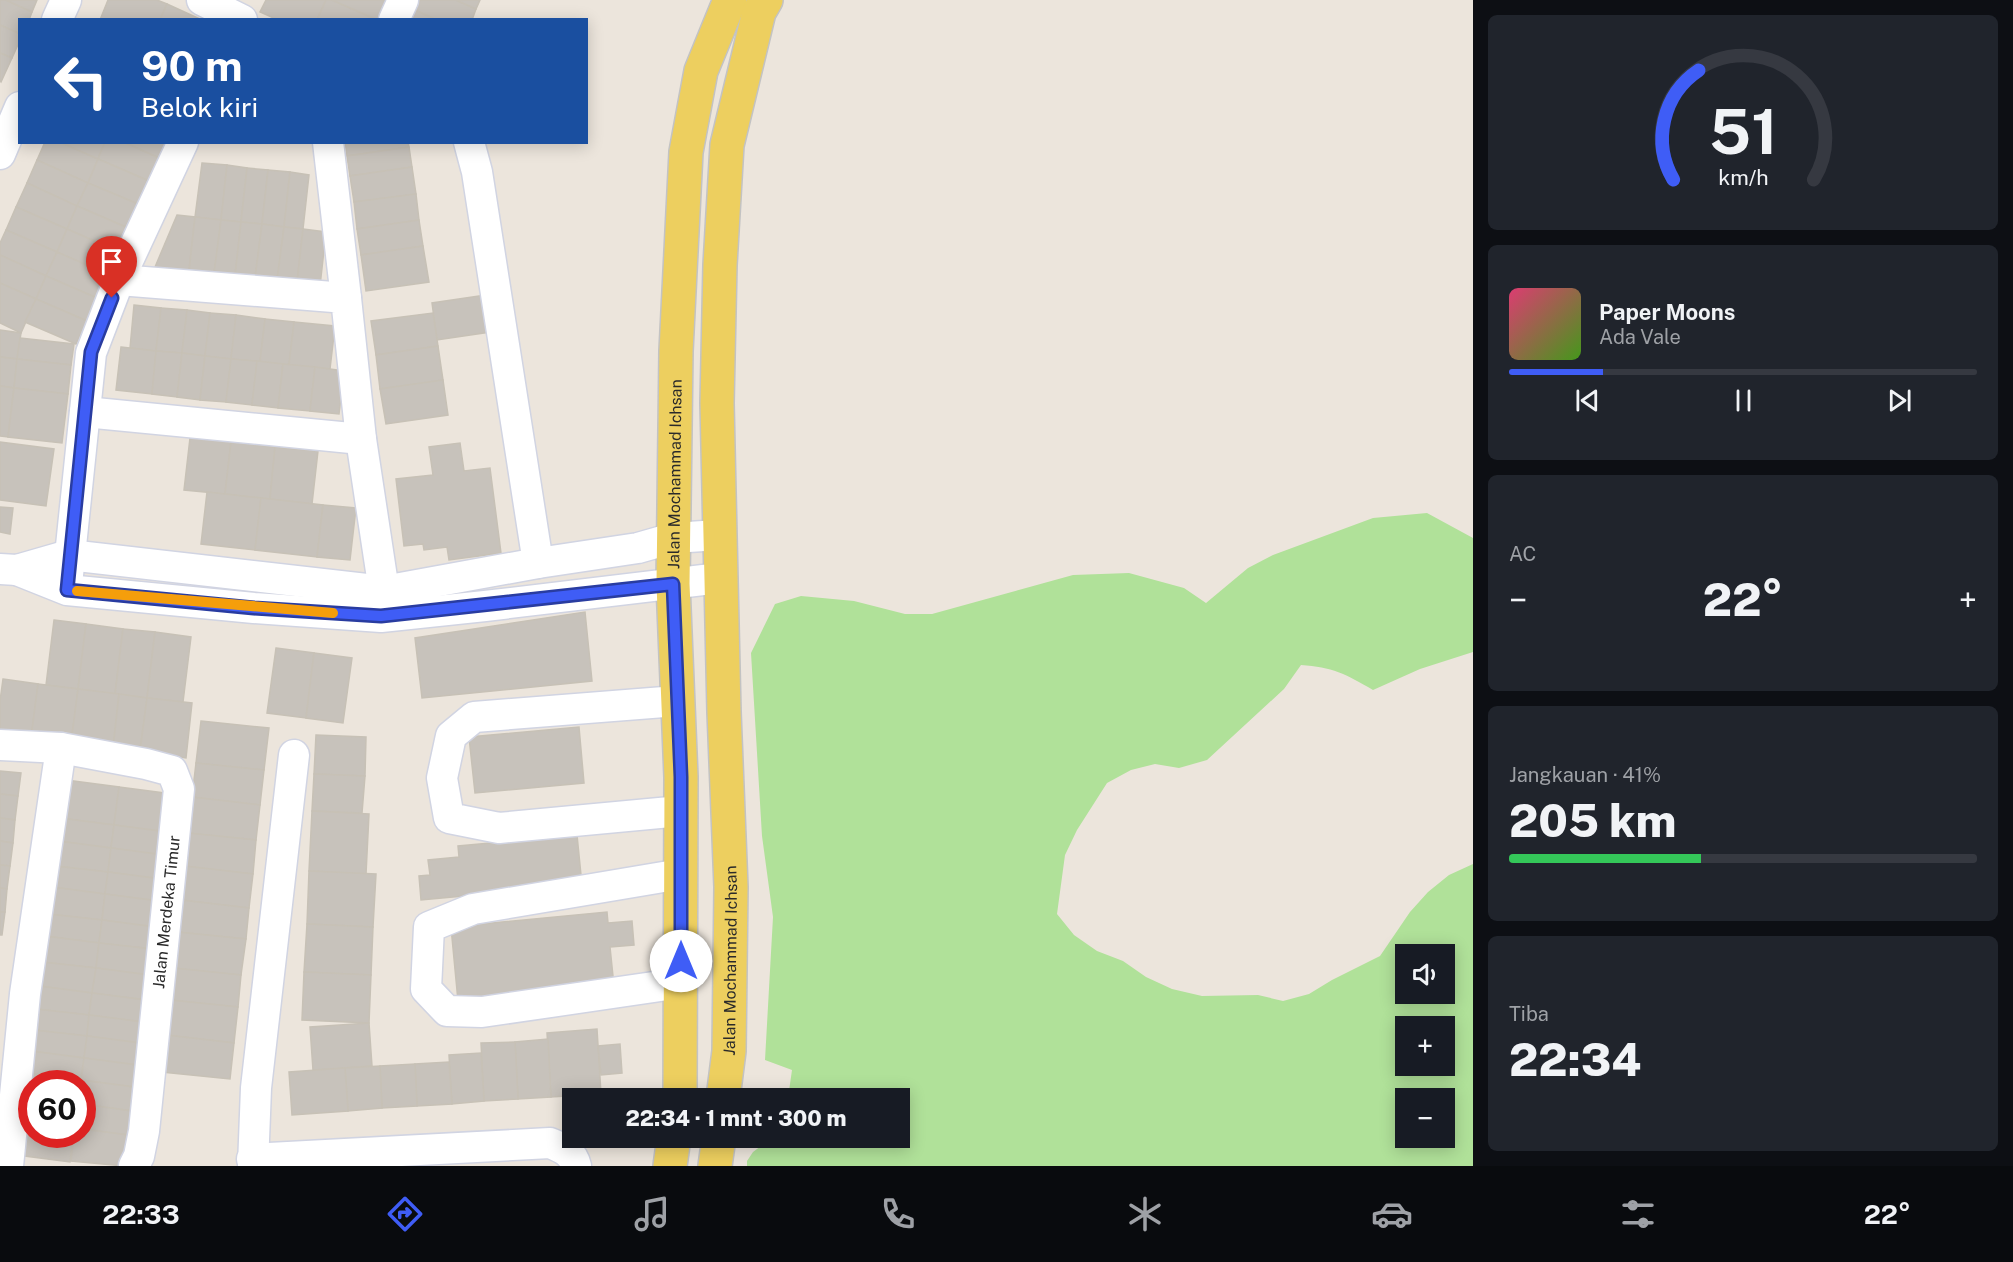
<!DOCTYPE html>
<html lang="id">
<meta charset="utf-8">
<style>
:root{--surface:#171b24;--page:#20242c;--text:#f1f3f6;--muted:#9ea1a6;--line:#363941;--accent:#3f5df6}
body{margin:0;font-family:"Public Sans",sans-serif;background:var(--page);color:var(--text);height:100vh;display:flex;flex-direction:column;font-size:22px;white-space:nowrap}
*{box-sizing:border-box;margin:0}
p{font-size:20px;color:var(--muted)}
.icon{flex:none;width:33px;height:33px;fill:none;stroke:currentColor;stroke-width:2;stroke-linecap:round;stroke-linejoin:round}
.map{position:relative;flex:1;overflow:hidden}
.panel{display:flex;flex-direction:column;gap:15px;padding:15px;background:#0d0f14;width:540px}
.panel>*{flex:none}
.hud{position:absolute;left:18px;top:18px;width:570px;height:126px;border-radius:0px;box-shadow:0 3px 15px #0003;background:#1a4fa0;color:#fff;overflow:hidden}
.fabs{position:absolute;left:1395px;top:944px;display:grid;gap:12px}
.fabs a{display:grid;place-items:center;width:60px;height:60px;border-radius:0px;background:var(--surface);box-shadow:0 3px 15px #0003;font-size:30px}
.speed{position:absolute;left:18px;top:1070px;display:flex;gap:12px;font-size:30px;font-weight:700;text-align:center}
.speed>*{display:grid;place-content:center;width:78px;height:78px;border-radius:50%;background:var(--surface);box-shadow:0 3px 15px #0003;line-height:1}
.speed .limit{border:9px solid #d22;background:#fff;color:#111}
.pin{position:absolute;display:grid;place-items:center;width:51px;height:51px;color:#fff;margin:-62px -26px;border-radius:50% 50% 50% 0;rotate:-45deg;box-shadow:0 0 6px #0007}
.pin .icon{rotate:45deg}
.me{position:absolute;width:66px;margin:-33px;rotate:0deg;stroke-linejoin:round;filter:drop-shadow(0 0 4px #0008)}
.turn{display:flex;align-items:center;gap:21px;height:126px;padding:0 24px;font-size:27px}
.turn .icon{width:78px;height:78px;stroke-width:2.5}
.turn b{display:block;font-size:42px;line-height:51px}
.big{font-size:45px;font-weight:800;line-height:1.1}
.panel .card{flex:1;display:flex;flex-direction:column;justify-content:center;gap:9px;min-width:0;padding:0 21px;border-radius:9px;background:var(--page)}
.panel .dial{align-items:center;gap:0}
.dial svg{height:156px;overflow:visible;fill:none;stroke:var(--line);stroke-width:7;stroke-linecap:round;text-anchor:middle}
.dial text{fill:var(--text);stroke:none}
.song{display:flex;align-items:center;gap:18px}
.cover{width:72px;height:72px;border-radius:9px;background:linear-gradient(135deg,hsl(340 70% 55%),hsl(100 70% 35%))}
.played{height:6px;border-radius:3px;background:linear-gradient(90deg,var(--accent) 20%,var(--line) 20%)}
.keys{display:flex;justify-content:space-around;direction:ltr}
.heat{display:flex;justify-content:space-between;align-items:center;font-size:33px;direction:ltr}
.charge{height:9px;border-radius:4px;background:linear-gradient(90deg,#34c759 41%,var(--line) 0)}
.trip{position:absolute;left:562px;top:1088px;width:348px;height:60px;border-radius:0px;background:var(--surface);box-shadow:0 3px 15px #0003;font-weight:800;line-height:60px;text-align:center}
.menu{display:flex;height:96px;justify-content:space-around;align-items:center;background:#090b0e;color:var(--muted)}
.menu .icon{width:42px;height:42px}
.menu .current{color:var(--accent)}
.menu b{font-size:27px;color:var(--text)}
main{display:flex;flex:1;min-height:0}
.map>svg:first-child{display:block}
.green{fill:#b0e199;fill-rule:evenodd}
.building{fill:#c7c2bb;stroke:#c7c1b6;stroke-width:1.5}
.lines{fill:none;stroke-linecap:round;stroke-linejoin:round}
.minor-casing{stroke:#d1d4e2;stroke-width:33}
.major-casing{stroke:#c3c3c3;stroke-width:36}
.minor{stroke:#fff;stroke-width:30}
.major{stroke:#edcf5f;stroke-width:33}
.route-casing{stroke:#293ca0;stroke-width:15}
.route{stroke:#3f5df6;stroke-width:10}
.slow{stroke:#f59e0b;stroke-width:10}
.labels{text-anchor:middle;stroke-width:5;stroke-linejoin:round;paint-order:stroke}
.street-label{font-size:16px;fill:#2a2a2a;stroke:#fff}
</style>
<main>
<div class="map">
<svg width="1473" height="1166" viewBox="0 0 1473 1166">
<rect width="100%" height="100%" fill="#ece5dc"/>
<!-- green -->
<path class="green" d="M1427 513 1473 538V652L1420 669 1373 690C1346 674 1332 667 1301 665L1284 689 1207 760 1179 768 1155 764 1131 770 1107 783 1077 830 1065 855 1057 914 1074 935 1097 951 1123 961 1146 977 1172 989 1202 996 1258 995 1283 1001 1309 994 1332 980 1380 956 1410 912 1428 892 1449 875 1473 864V1166H747V1161L753 1152 773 1137H900V1098H788L792 1070 765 1060 773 917 762 836 751 653 775 604 801 596 854 601 905 614H932L1073 575 1129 573 1184 588 1206 603 1248 568 1273 555 1373 518ZM1406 954H1444V993H1406ZM1406 1026H1444V1065H1406ZM1406 1098H1444V1137H1406Z"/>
<!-- building -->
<g class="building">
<polygon points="0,0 6,0 32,12 29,20 20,20 20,34 0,25"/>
<polygon points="6,0 37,0 32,12"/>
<polygon points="108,0 157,0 167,4 160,20 100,20"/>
<polygon points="266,0 326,0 317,20 278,20 260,12"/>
<polygon points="326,0 332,0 377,20 317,20"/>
<polygon points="332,0 387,0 378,20"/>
<polygon points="420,0 456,0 476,9 472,20 437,20 415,10"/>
<polygon points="456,0 480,0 476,9"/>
<polygon points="167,4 202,20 160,20"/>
<polygon points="415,10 437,20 411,20"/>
<polygon points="0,25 20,34 20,40 12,58 0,53"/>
<polygon points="0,53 12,58 1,82 0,81"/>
<polygon points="45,142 60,142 98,159 88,183 37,160"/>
<polygon points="60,142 105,142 98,159"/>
<polygon points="105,142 124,142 159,158 149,181 98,159"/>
<polygon points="124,142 166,142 159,158"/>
<polygon points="345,142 408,142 409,147 347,156"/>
<polygon points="409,147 412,167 350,176 347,156"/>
<polygon points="98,159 149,181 138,204 88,183"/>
<polygon points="37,160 88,183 77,206 27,183"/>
<polygon points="202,163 227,165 221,220 195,217"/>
<polygon points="227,165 247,168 241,222 221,220"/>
<polygon points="412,167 416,194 354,202 350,176"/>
<polygon points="247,168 268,170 262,224 241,222"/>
<polygon points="268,170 290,172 284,227 262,224"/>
<polygon points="290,172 309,175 303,229 284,227"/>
<polygon points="27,183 77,206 67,229 16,207"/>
<polygon points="88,183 138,204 128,228 77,206"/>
<polygon points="416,194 419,220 357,229 354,202"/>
<polygon points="77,206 128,228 117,251 67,229"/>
<polygon points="16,207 67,229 57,252 6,230"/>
<polygon points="177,215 195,217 189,271 155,267"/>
<polygon points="195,217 221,220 214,274 189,271"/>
<polygon points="221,220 241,222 235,276 214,274"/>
<polygon points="419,220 423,246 361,255 357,229"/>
<polygon points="241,222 262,224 255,278 235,276"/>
<polygon points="262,224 284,227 277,281 255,278"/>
<polygon points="284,227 303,229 297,283 277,281"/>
<polygon points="67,229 117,251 107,274 57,252"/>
<polygon points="303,229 326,232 320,286 297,283"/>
<polygon points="6,230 57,252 46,276 0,255 0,243"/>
<polygon points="423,246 429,282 366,291 361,255"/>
<polygon points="57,252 107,274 97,298 46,276"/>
<polygon points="0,255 46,276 36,299 0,283"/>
<polygon points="46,276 97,298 87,321 36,299"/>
<polygon points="0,283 36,299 21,333 0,323"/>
<polygon points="492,294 497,331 437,340 432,303"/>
<polygon points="36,299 87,321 76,344 25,322"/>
<polygon points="134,305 161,308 156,351 130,348"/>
<polygon points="161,308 187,310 182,353 156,351"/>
<polygon points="187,310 210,313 205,356 182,353"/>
<polygon points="210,313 236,315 231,359 205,356"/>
<polygon points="433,313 438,346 376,355 371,321"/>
<polygon points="236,315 265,319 260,362 231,359"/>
<polygon points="265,319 294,322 289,365 260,362"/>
<polygon points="294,322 335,326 330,369 289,365"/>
<polygon points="0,330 21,333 17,359 0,357"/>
<polygon points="20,338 74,344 71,365 17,359"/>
<polygon points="438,346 443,380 380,389 376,355"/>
<polygon points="121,347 156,351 152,394 116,390"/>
<polygon points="156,351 182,353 177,397 152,394"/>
<polygon points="182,353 205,356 200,400 177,397"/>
<polygon points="205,356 231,359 226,402 200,400"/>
<polygon points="0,357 17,359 14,388 0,386"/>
<polygon points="17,359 71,365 68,394 14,388"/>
<polygon points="231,359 257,361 252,405 226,402"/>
<polygon points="257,361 283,364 278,408 252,405"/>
<polygon points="283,364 315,367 310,411 278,408"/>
<polygon points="315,367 344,371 339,414 310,411"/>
<polygon points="443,380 448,415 386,424 380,389"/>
<polygon points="0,386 14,388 8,437 0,436"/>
<polygon points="14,388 68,394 62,443 8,437"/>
<polygon points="190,438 231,442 225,494 184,490"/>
<polygon points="0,442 54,449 46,506 0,500"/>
<polygon points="231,442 275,447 270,499 225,494"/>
<polygon points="460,443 464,471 490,468 501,553 449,560 447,547 424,550 423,544 404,546 396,479 433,475 429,447"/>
<polygon points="275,447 318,451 312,504 270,499"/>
<polygon points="207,492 261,498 255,550 201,544"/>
<polygon points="261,498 323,505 317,557 255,550"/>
<polygon points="323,505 356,508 350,560 317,557"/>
<polygon points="0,507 13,508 10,534 0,532"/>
<polygon points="585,612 592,681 422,698 415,638"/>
<polygon points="54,620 86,624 78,689 46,685"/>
<polygon points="86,624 123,629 115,694 78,689"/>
<polygon points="123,629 155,632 147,698 115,694"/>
<polygon points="155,632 191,637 183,702 147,698"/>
<polygon points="276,648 314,653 306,718 267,713"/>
<polygon points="314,653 352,658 343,723 306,718"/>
<polygon points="3,679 38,684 31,738 0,734 0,701"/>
<polygon points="38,684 78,689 71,743 31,738"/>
<polygon points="78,689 119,694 113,748 71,743"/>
<polygon points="119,694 147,698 140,751 113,748"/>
<polygon points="147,698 192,703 186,758 140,751"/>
<polygon points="201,721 269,728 264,770 196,763"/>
<polygon points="579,727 584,783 475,793 469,737"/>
<polygon points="316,735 366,737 365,776 314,774"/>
<polygon points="196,763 264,770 260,805 192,797"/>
<polygon points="0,771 21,773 18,796 0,794"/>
<polygon points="314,774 365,776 362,813 312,811"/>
<polygon points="66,780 119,787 114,825 60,818"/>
<polygon points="119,787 172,794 167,832 114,825"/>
<polygon points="0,794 18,796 15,820 0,818"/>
<polygon points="192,797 260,805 256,840 188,833"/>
<polygon points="312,811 369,814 366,874 309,871"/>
<polygon points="0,818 15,820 13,843 0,841"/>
<polygon points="60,818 114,825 111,848 58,841"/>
<polygon points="114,825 167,832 164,855 111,848"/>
<polygon points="188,833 256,840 253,874 184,866"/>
<polygon points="577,835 582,885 421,900 419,876 430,875 428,860 459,857 458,846"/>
<polygon points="0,841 13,843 10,866 0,865"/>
<polygon points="58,841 111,848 108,872 55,866"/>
<polygon points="111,848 164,855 161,879 108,872"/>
<polygon points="0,865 10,866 7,889 0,888"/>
<polygon points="55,866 108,872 105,894 52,887"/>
<polygon points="184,866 253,874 249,908 181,900"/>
<polygon points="309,871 376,874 373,927 307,924"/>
<polygon points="108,872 161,879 158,901 105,894"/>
<polygon points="52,887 105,894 102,920 48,914"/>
<polygon points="0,888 7,889 5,912 0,912"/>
<polygon points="105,894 158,901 155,927 102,920"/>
<polygon points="181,900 249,908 246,939 177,932"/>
<polygon points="0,912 5,912 2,935 0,935"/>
<polygon points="607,912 608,923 632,921 634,945 610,947 614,986 458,1001 451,927"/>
<polygon points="48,914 102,920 99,943 45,936"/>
<polygon points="102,920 155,927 152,949 99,943"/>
<polygon points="307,924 373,927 371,975 304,972"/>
<polygon points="177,932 246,939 241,975 173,968"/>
<polygon points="45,936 99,943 96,968 42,962"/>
<polygon points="99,943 152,949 149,975 96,968"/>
<polygon points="42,962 96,968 92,993 39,986"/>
<polygon points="96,968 149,975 146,1000 92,993"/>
<polygon points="173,968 241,975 238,1007 170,1000"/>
<polygon points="304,972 371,975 369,1023 302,1020"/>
<polygon points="39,986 92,993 89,1015 36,1009"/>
<polygon points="92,993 146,1000 143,1022 89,1015"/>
<polygon points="170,1000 238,1007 234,1043 166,1035"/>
<polygon points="36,1009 89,1015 87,1036 34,1030"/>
<polygon points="89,1015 143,1022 140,1043 87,1036"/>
<polygon points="369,1023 372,1066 313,1070 310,1027"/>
<polygon points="597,1029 601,1094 551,1097 547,1033"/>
<polygon points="34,1030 87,1036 84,1058 31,1051"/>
<polygon points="166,1035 234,1043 230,1079 162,1072"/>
<polygon points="87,1036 140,1043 137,1065 84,1058"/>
<polygon points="548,1039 551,1097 518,1099 515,1042"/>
<polygon points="515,1042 518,1099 484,1101 481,1043"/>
<polygon points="620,1044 622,1073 601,1075 598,1046"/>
<polygon points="31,1051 84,1058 81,1080 28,1073"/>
<polygon points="481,1053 484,1101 452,1104 449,1055"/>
<polygon points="84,1058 137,1065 134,1087 81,1080"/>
<polygon points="449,1062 452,1104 417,1106 415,1064"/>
<polygon points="415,1064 417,1106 382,1108 380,1066"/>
<polygon points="380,1066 382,1108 348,1111 345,1068"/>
<polygon points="345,1068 348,1111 292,1115 289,1072"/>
<polygon points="28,1073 81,1080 81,1083 32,1083 32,1098 25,1097"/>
<polygon points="81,1080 134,1087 132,1111 82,1104"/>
<polygon points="25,1097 32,1098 32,1123 22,1122"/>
<polygon points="82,1104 132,1111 128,1135 82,1129"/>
<polygon points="21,1122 32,1124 32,1134 73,1134 70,1162 17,1155"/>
<polygon points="82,1129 128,1135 124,1166 71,1161 74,1134 82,1134"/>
</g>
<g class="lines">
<!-- minor casing -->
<g class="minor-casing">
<g id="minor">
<polyline points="202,0 242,20"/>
<polyline points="57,20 66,0"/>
<polyline points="394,20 403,0"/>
<polyline points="328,142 346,298"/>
<polyline points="469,142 477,172 538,563"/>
<polyline points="0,154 20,107"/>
<polyline points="85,412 361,439 346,298 119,280"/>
<polyline points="361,439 384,591"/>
<polyline points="0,569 17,570 69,555 384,591 538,563 638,548 673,538 719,535"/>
<polyline points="17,570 67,590 254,608 381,617 485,606 720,578"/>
<polyline points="68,575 91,353 119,280 183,142"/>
<polyline points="677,701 474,717 451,736 442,778 449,818 499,828 681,811"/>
<polyline points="0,745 61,748 146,764 172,771 179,789 144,1131 139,1156 134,1166"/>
<polyline points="681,983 482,1012 447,1011 426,989 429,927 473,909 681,874"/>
<path d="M252 1159 550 1143C562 1148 573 1152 576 1166"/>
<polyline points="8,1166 25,994 61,748"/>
<polyline points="253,1166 256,1088 294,755"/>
</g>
</g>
<!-- major casing -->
<g class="major-casing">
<g id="major">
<path id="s1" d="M680 1098 681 777 673 584 676 351 686 152 701 71 730 0"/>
<path id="s2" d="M723 1098 729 1051 731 887 724 712 717 403 720 265 727 145 759 12 766 0"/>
<polyline points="670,1166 674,1137"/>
<polyline points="715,1166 719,1137"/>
</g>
</g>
<!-- minor -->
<use href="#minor" class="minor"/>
<!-- major -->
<use href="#major" class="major"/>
</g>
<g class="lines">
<!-- route casing -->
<g class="route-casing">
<polyline id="route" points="112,298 91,352 67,590 254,608 381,616 673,584 681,777 681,961"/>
</g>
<!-- route -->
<use href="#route" class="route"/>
<!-- slow -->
<polyline class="slow" points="77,591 333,613"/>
</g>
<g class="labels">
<!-- street labels -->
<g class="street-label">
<text dy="6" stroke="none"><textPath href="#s1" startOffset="624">Jalan Mochammad Ichsan</textPath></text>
<text transform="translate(166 912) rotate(-84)" y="6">Jalan Merdeka Timur</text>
<text dy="6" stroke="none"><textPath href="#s2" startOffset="138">Jalan Mochammad Ichsan</textPath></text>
</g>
</g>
</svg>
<div class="fabs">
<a><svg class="icon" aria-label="sound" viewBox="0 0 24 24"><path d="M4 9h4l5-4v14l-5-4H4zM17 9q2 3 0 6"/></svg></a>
<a>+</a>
<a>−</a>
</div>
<div class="speed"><div class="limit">60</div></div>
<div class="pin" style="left:112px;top:298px;background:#d93025"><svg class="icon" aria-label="arrive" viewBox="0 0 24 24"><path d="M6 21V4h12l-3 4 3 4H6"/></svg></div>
<svg class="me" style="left:681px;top:961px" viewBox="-20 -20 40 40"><circle r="19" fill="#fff"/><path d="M0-13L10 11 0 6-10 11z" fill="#3f5df6"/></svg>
<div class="trip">22:34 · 1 mnt · 300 m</div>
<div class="hud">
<div class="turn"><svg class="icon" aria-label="left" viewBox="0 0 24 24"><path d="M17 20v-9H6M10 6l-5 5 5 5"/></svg><div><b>90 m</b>Belok kiri</div></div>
</div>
</div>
<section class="panel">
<div class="card dial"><svg viewBox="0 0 100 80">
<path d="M14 69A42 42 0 1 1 86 69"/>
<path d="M14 69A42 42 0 0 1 27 13" stroke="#3f5df6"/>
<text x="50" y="56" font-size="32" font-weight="700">51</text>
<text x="50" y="72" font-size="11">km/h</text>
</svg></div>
<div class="card">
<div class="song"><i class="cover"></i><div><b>Paper Moons</b><p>Ada Vale</p></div></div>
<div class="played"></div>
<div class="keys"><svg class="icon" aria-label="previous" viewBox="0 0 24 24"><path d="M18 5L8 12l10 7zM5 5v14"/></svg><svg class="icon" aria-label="pause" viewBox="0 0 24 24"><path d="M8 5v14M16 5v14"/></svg><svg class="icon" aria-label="next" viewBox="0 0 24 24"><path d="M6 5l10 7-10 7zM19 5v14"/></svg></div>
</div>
<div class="card"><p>AC</p>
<div class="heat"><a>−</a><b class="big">22°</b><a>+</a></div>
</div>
<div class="card"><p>Jangkauan · 41%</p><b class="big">205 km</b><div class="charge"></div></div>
<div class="card"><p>Tiba</p><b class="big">22:34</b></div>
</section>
</main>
<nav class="menu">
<b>22:33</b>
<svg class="icon current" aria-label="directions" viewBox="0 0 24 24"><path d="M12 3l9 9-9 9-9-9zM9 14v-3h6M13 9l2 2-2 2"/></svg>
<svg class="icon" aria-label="music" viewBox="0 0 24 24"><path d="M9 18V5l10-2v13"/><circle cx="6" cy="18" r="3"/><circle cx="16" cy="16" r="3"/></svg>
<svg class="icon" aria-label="phone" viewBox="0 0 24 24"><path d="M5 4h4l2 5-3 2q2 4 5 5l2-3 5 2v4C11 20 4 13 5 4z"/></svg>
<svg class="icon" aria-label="climate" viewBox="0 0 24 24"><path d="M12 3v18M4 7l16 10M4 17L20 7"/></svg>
<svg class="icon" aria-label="car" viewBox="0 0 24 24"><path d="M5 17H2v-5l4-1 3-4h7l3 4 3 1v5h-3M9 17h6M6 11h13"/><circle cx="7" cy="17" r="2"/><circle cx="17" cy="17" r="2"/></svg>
<svg class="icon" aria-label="filters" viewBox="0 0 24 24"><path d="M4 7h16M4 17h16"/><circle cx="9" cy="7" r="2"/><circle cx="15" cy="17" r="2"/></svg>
<b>22°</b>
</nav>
